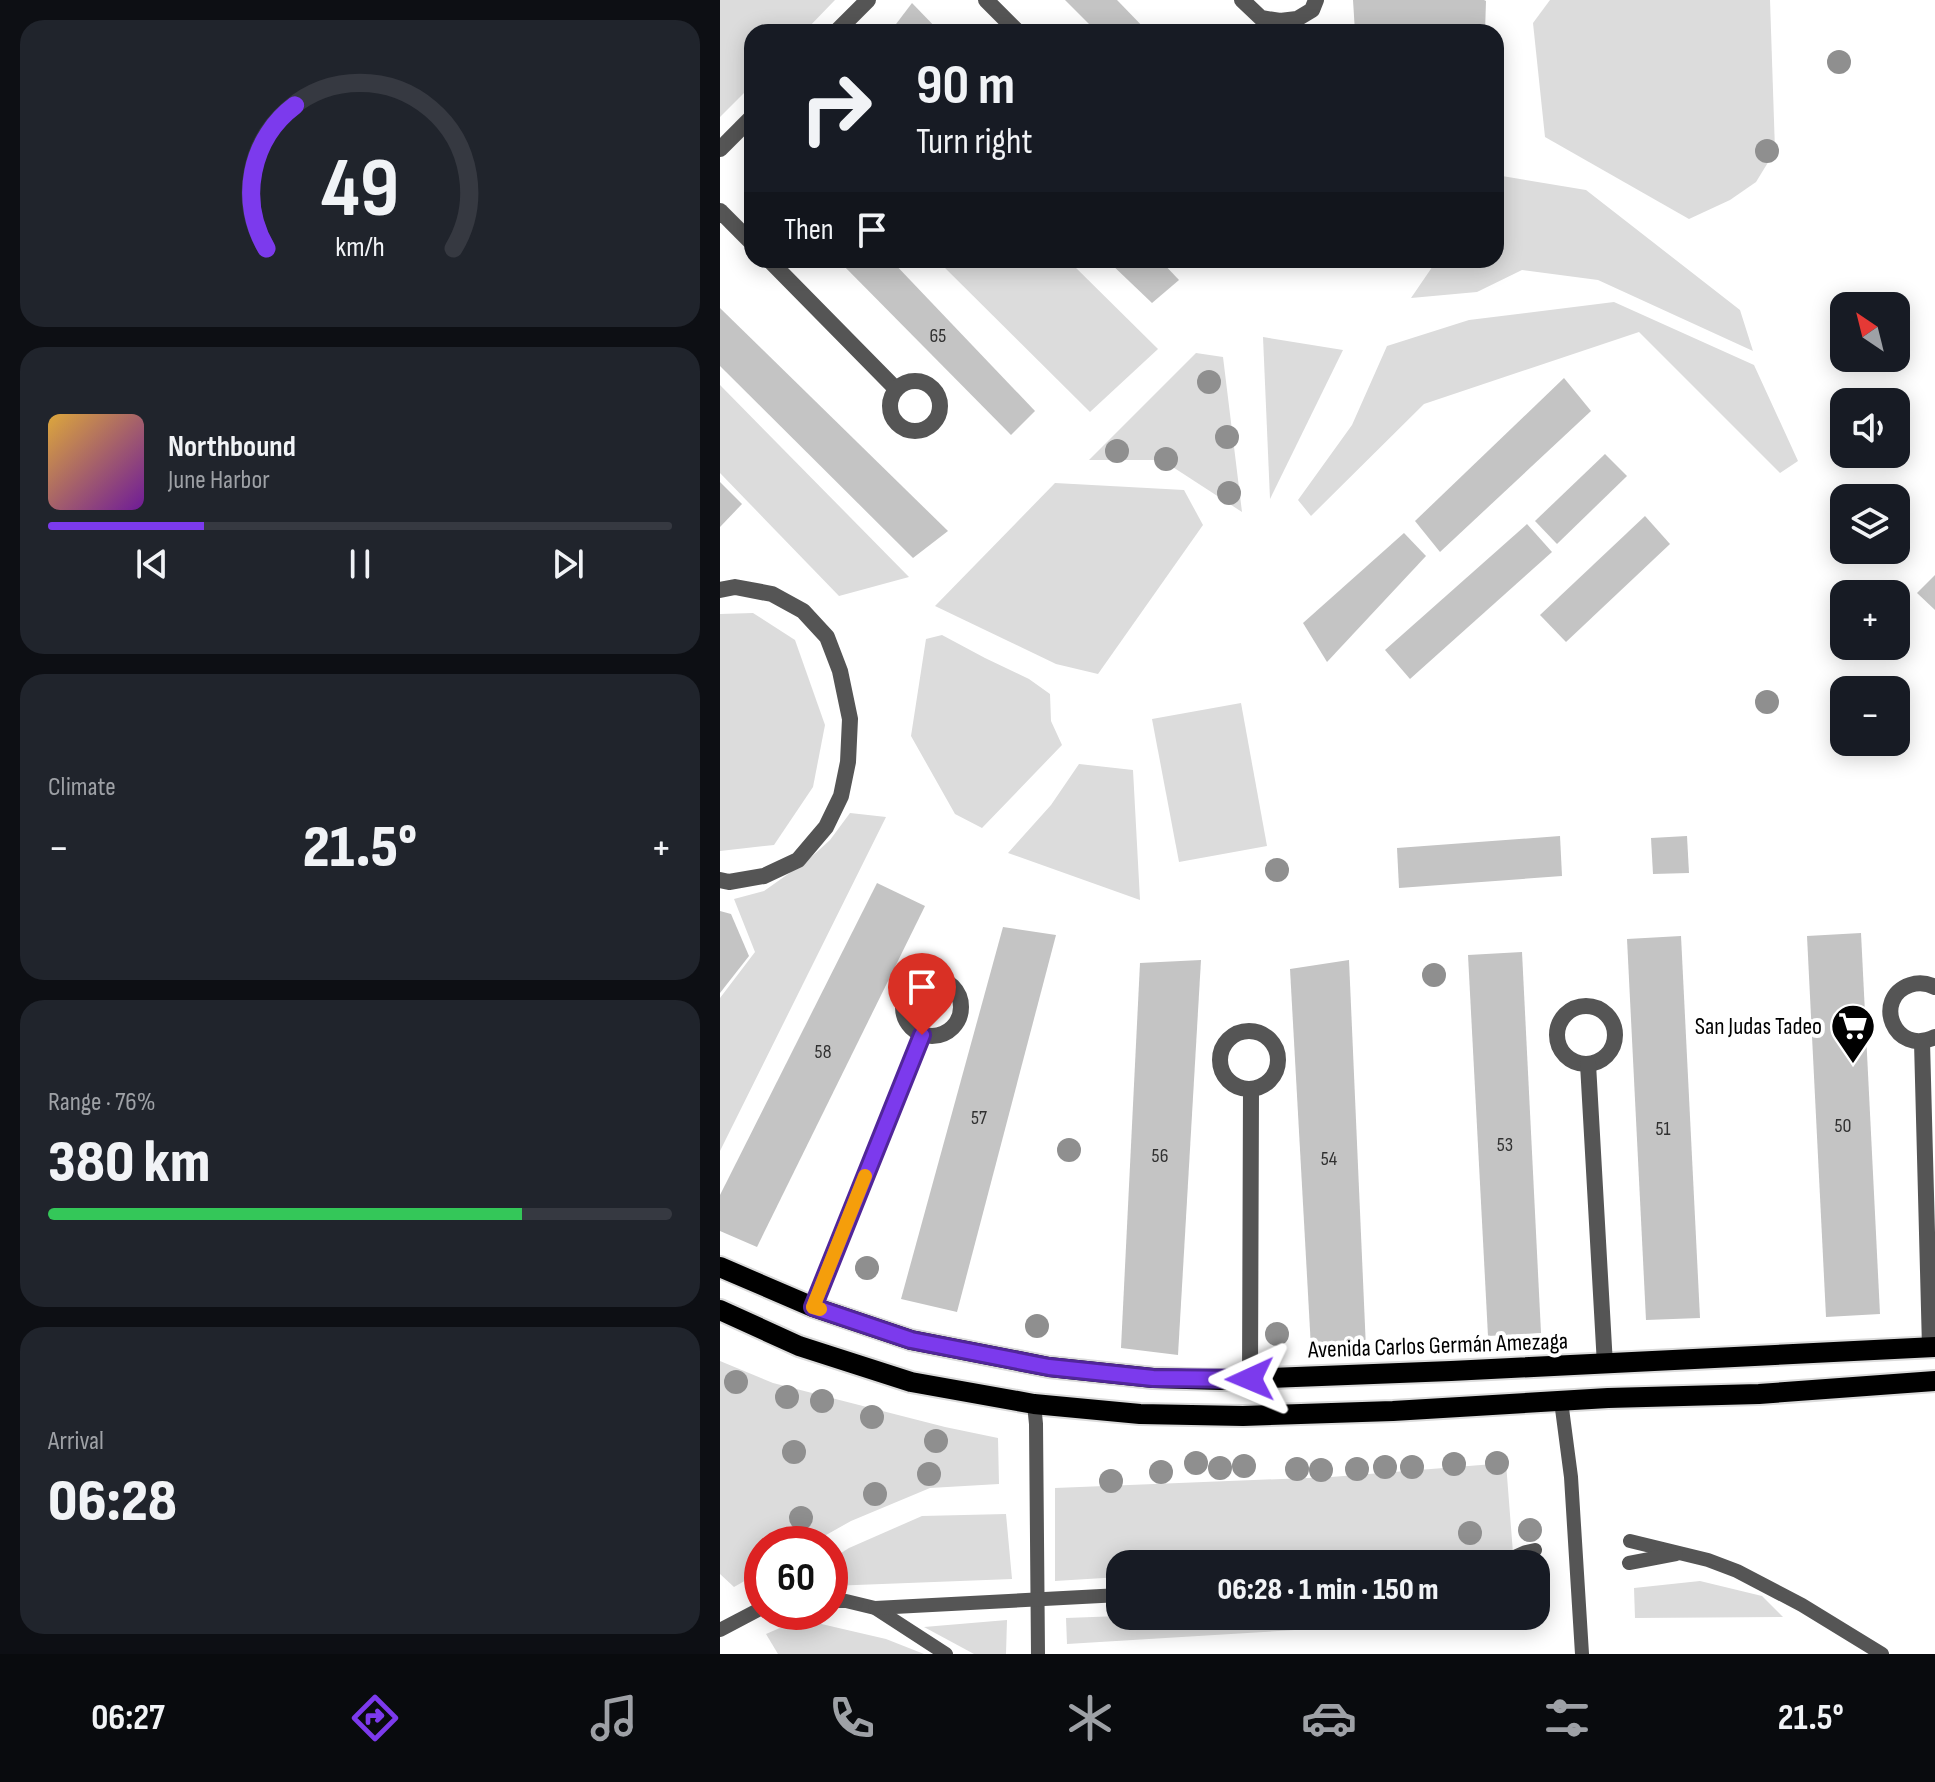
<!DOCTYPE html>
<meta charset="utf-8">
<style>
:root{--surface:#171b24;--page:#20242c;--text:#f1f3f6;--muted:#9ea1a6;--line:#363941;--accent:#7c3aed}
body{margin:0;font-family:"Sofia Sans Condensed",sans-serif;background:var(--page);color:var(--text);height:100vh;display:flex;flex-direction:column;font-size:30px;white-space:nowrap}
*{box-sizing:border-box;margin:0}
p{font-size:26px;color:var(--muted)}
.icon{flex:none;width:44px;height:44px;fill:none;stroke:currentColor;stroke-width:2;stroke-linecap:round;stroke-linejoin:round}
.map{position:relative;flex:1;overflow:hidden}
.panel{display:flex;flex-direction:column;gap:20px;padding:20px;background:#0d0f14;width:720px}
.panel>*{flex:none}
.guide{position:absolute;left:24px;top:24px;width:760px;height:244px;border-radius:24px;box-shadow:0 4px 20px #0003;background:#171b24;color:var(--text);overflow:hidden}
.needle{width:52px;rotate:325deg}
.buttons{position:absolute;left:1110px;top:292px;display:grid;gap:16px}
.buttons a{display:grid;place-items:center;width:80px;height:80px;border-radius:16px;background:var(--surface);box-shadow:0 4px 20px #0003;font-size:40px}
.speed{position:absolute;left:24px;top:1526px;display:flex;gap:16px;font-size:40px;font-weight:700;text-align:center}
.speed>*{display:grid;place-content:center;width:104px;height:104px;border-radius:50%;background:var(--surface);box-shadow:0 4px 20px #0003;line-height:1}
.speed .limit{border:12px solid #d22;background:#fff;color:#111}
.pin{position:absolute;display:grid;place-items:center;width:68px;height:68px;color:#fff;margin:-82px -34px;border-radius:50% 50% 50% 0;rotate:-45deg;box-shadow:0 0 8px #0007}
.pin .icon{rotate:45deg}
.me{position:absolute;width:88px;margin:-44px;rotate:269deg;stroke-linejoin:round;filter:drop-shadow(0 0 6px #0008)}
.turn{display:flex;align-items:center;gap:28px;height:168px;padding:0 40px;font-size:36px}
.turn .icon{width:104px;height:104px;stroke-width:2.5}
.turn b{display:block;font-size:56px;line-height:68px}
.then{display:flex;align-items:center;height:76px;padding:0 40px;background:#0003;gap:16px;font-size:30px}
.big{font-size:60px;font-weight:800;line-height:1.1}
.panel .card{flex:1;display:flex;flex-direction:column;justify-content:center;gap:12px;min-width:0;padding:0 28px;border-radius:24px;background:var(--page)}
.panel .dial{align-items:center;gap:0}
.dial svg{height:208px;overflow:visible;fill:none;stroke:var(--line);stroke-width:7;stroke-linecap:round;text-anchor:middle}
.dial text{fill:var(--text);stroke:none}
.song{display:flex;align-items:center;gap:24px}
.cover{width:96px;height:96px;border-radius:12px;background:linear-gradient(135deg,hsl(40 70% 55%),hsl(280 70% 35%))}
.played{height:8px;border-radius:4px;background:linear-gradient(90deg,var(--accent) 25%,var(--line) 25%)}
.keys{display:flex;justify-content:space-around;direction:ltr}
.heat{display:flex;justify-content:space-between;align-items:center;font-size:44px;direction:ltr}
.charge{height:12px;border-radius:6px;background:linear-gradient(90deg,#34c759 76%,var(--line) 0)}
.trip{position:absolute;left:386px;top:1550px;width:444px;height:80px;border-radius:24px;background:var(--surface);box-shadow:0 4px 20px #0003;font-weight:800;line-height:80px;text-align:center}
.tab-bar{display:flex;height:128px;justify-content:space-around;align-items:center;background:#090b0e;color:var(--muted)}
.tab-bar .icon{width:56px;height:56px}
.tab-bar .active{color:var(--accent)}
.tab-bar b{font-size:36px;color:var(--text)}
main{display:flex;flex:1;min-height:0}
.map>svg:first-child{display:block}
.green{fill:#dcdcdc}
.building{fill:#c4c4c4}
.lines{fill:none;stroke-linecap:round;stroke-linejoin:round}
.primary-casing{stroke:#dbdbdb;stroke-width:24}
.service{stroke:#555;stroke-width:14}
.minor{stroke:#555;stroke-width:16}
.primary{stroke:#000;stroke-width:20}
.tree{fill:#8f8f8f}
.route-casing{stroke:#51269a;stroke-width:20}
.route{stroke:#7c3aed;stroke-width:14}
.slow{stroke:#f59e0b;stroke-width:14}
.labels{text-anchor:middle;stroke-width:8;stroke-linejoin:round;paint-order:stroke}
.number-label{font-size:20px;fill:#313131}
.poi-label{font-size:24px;fill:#000;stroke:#fff;text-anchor:end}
.street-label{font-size:24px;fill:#000;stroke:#fff}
</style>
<main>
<section class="panel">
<div class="card dial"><svg viewBox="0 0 100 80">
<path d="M14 69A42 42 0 1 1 86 69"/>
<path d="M14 69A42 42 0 0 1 25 14" stroke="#7c3aed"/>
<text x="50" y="56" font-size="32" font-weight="700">49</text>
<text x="50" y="72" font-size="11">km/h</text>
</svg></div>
<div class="card">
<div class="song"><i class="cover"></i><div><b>Northbound</b><p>June Harbor</p></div></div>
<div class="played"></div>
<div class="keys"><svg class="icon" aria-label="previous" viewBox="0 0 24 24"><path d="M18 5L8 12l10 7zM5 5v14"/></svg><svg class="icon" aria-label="pause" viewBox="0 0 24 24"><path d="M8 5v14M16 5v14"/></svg><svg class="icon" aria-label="next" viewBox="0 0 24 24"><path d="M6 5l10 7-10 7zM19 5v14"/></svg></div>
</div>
<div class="card"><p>Climate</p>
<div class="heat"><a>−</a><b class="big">21.5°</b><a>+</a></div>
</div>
<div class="card"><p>Range · 76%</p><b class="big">380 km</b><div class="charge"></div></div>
<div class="card"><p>Arrival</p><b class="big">06:28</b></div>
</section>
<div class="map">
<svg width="1215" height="1654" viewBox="0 0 1215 1654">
<rect width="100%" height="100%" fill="#fff"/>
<!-- green -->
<g class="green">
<polygon points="0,0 115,0 84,32 32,32 32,85 0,117"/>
<polygon points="830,0 1050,0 1055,151 1036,182 1010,200 969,219 825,137 813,23"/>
<polygon points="776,175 866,190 1020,310 1033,351 878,280 802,270 757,292 691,298 717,260 776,260"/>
<polygon points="217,260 348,260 438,349 370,412"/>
<polygon points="894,302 1034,365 1078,461 1060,473 919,332 704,404 591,516 578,500 632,425 667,346 749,320"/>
<polygon points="543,337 623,350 550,499"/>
<polygon points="476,353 503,357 522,512 442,460 369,460"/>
<polygon points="0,385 189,577 119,596 0,473"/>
<polygon points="335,483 464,490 483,525 378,674 336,664 215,606"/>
<polygon points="33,613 75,640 105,725 93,787 54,845 0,851 0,614"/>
<polygon points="222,635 265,658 309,679 330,694 331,721 342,745 262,828 235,814 191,736 206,639"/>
<polygon points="521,703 547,846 459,862 432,719"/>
<polygon points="359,764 413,770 420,900 288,853 331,805"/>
<polygon points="130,813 166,817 0,1151 0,998 35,952 14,899 44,891 88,860 110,840"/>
<polygon points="0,1361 53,1383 225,1427 278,1438 279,1484 210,1488 131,1521 90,1544 42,1544 42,1571 14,1587 0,1574"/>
<polygon points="786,1463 793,1553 624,1564 400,1564 400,1577 335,1581 335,1488 611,1477"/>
<polygon points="286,1514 292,1579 110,1586 110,1560 129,1548 202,1516"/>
<polygon points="980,1581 1042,1596 1063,1617 915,1618 914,1588"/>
<polygon points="400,1616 804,1616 347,1644 346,1618"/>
<polygon points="287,1620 286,1654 254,1654 204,1627"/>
<polygon points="97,1623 166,1639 204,1654 58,1654 46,1634 69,1624"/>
</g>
<!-- building -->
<g class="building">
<polygon points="345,0 397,0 428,32 377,32"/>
<polygon points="633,0 764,0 766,1 765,32 635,32"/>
<polygon points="192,3 220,32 170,32"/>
<polygon points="118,260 171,260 315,411 291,435"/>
<polygon points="387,260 440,260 459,280 432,303"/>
<polygon points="0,308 228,531 193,558 0,366"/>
<polygon points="844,378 871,411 720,552 695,521"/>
<polygon points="885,454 907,476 837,544 815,521"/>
<polygon points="0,482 22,504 0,527"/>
<polygon points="925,516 950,544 846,642 820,615"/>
<polygon points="807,524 832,552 690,679 665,650"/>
<polygon points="684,533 706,556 607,662 583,623"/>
<polygon points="1215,575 1215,610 1197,593"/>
<polygon points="840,836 842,876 679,888 677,848"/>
<polygon points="967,836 969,873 933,874 931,838"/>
<polygon points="157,883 205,906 37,1247 0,1231 0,1195"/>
<polygon points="0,911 11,914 29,956 0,993"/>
<polygon points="283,927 336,935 237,1312 181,1299"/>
<polygon points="1141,933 1160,1314 1106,1317 1087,936"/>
<polygon points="961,936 980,1318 926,1320 907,939"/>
<polygon points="802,952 821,1333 768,1336 748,955"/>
<polygon points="481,960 458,1355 401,1348 420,963"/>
<polygon points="629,960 646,1349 591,1348 570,969"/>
</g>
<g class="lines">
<!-- primary casing -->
<g class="primary-casing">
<g id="primary">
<polyline points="0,1267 93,1307 191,1340 329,1367 433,1378 500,1380 731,1371 1215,1347"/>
<polyline points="0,1310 79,1346 191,1382 314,1404 420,1414 523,1416 673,1411 888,1398 1039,1394 1215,1381"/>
</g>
</g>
<!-- service -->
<g class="service">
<polyline points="841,1401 851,1477 862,1654"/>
<polyline points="314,1404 316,1424 318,1654"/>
<polyline points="910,1541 988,1560 1017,1571 1082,1605 1162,1654"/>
<polyline points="909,1563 956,1554"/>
<polyline points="779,1564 806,1552 815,1550"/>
<polyline points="110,1601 126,1601 155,1608 226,1654"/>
<polyline points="155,1608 400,1595"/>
<polyline points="0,1630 42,1608"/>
</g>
<!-- minor -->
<g class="minor">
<polyline points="266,0 298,32"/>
<polyline points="522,0 541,18 560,21 577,19 592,10 596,0"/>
<polyline points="116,32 148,0"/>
<polyline points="0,149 32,117"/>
<polyline points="0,211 32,243"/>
<polyline points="49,260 176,389"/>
<circle cx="195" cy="406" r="25"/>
<polyline points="0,590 15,587 52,594 83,611 107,637 120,671 130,719 128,762 121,796 106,827 78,860 44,876 9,882 0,880"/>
<circle cx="212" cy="1007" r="29"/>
<path d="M1215 987C1207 983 1199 982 1190 985 1152 998 1174 1057 1215 1037"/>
<circle cx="866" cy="1035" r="29"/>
<circle cx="529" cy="1060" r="29"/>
<polyline points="1202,1042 1210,1347"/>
<polyline points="868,1064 885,1365"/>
<polyline points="93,1307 202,1035"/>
<polyline points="530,1379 531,1089"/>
</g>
<!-- primary -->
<use href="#primary" class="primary"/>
</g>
<!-- trees -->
<g class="tree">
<circle cx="1119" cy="62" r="12"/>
<circle cx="1047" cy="151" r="12"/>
<circle cx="489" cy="382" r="12"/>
<circle cx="507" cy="437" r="12"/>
<circle cx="397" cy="451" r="12"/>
<circle cx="446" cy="459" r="12"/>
<circle cx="509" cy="493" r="12"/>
<circle cx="1047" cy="702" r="12"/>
<circle cx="557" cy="870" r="12"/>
<circle cx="714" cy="975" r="12"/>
<circle cx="349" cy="1150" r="12"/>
<circle cx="147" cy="1268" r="12"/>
<circle cx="317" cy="1326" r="12"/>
<circle cx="557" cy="1334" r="12"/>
<circle cx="16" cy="1382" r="12"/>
<circle cx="67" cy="1397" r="12"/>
<circle cx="102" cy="1401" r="12"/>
<circle cx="152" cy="1417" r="12"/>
<circle cx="216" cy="1441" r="12"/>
<circle cx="74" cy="1452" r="12"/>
<circle cx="476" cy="1463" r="12"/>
<circle cx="777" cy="1463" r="12"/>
<circle cx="734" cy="1464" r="12"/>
<circle cx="524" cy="1466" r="12"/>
<circle cx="665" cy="1467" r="12"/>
<circle cx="692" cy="1467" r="12"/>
<circle cx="500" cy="1468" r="12"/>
<circle cx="577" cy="1469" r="12"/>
<circle cx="637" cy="1469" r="12"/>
<circle cx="601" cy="1470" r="12"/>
<circle cx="441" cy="1472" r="12"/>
<circle cx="209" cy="1474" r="12"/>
<circle cx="391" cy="1481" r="12"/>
<circle cx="155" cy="1494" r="12"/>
<circle cx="81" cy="1518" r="12"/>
<circle cx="810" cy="1530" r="12"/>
<circle cx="750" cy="1533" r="12"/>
</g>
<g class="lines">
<!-- route casing -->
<g class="route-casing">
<polyline id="route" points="202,1035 93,1307 191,1340 329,1367 433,1378 530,1379"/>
</g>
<!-- route -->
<use href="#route" class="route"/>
<!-- slow -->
<polyline class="slow" points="100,1309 93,1307 145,1176"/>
</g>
<!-- icons -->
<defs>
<g id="supermarket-pin" transform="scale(2.3)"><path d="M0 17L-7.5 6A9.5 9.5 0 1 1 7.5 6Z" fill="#000" stroke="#fff"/><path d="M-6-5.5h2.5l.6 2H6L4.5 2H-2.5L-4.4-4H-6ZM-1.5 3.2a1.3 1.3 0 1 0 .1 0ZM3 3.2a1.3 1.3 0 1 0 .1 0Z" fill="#fff"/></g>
</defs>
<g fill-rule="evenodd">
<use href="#supermarket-pin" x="1133" y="1026"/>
</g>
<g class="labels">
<!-- number labels -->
<g class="number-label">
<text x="218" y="342">65</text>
<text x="103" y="1058">58</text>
<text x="259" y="1124">57</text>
<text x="1123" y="1132">50</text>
<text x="943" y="1135">51</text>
<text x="785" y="1151">53</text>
<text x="440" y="1162">56</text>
<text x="609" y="1165">54</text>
</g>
<!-- poi labels -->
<g class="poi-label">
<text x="1102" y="1034">San Judas Tadeo</text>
</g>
<!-- street labels -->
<g class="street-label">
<text transform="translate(718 1345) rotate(-2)" y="8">Avenida Carlos Germán Amezaga</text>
</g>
</g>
</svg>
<div class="buttons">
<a><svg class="needle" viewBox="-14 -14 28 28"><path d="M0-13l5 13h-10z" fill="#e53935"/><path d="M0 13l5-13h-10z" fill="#9ea1a6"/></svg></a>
<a><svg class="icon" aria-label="sound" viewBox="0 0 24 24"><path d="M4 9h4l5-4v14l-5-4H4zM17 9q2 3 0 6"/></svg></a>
<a><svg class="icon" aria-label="layers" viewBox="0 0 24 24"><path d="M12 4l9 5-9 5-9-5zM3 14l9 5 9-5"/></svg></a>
<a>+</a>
<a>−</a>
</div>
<div class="speed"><div class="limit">60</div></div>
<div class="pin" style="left:202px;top:1035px;background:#d93025"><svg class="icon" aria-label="arrive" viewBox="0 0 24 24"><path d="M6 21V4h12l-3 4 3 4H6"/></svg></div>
<svg class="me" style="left:530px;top:1379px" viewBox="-20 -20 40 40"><path d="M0-17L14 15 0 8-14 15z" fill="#7c3aed" stroke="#fff" stroke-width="4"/></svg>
<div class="trip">06:28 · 1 min · 150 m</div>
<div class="guide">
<div class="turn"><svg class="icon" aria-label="right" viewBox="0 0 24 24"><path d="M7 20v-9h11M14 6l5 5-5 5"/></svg><div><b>90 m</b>Turn right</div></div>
<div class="then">Then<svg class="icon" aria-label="arrive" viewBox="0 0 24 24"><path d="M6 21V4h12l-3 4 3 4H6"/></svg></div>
</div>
</div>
</main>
<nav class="tab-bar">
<b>06:27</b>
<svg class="icon active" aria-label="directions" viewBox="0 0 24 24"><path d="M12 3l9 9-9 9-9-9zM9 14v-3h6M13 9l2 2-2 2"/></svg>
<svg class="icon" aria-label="music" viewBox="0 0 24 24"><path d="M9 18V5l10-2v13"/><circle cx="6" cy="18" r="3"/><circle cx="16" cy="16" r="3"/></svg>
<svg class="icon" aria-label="phone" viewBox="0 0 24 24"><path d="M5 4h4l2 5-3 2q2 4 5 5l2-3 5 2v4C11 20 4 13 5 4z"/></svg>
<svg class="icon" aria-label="climate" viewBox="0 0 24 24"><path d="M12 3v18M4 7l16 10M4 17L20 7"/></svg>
<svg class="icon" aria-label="car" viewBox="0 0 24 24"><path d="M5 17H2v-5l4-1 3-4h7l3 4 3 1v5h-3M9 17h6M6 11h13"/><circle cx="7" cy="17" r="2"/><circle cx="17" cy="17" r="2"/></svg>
<svg class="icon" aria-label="filters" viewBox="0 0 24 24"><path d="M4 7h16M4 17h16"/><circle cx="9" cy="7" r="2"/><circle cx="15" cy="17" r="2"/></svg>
<b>21.5°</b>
</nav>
